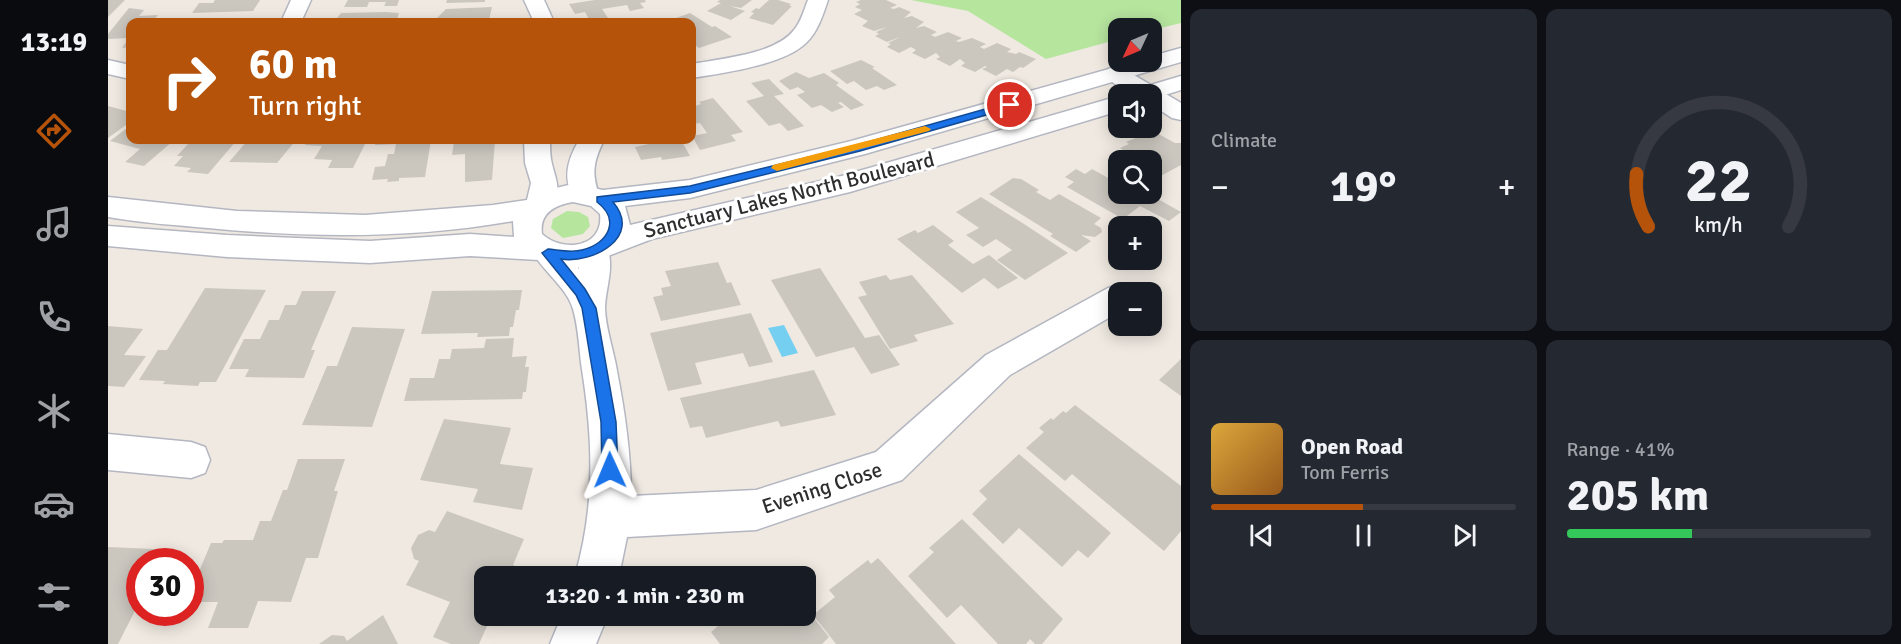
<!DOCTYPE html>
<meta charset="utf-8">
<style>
:root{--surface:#171b24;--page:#242831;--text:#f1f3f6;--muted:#9ea1a6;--line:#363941;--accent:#b45309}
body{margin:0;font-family:Signika,sans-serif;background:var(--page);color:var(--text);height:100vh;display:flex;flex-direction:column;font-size:22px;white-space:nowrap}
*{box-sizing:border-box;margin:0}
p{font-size:20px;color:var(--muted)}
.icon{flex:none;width:33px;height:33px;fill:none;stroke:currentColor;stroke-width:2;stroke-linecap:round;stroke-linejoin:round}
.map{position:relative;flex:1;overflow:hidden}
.panel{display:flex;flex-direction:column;gap:9px;padding:9px;background:#0d0f14;width:720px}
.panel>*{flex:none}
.top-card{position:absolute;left:18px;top:18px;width:570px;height:126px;border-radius:12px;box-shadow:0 3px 15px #0003;background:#b45309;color:#fff;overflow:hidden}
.needle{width:39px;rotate:226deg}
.fabs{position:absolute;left:1000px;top:18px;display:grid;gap:12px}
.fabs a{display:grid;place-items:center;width:54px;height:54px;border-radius:12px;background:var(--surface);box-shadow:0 3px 15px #0003;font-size:30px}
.speed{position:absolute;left:18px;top:548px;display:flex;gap:12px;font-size:30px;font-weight:700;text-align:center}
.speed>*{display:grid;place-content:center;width:78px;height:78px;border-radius:50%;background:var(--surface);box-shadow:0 3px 15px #0003;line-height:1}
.speed .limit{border:9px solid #d22;background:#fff;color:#111}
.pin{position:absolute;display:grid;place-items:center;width:51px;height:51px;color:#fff;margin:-26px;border:3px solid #fff;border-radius:50%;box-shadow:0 2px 6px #0007}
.me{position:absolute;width:66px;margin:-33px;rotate:359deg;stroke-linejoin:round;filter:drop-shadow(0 0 4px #0008)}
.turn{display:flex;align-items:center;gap:21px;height:126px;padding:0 24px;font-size:27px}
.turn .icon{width:78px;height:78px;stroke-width:2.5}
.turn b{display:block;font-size:42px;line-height:51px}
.big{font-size:45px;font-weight:700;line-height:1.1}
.panel .tile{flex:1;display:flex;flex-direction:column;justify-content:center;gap:9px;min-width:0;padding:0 21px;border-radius:12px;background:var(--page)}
.panel .dial{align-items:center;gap:0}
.dial svg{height:156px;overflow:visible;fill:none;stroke:var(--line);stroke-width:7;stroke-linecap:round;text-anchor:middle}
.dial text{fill:var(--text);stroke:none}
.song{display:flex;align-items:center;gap:18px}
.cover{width:72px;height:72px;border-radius:9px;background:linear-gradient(135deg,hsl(40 70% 55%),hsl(30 70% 35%))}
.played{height:6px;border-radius:3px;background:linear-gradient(90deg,var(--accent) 50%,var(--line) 50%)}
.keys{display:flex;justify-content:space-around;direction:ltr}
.heat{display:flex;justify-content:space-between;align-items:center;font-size:33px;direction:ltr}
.charge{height:9px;border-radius:4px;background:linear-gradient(90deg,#34c759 41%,var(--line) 0)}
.panel .tiles{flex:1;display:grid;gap:9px;grid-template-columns:repeat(2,1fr)}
.trip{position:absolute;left:366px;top:566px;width:342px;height:60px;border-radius:12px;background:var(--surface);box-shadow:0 3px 15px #0003;font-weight:700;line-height:60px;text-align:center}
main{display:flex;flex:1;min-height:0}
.tabs{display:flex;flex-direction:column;width:108px;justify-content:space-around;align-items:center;background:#090b0e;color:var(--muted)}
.tabs .icon{width:42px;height:42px}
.tabs .selected{color:var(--accent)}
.tabs b{font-size:27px;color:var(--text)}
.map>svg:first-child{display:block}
.green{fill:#b6e59e}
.water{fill:#75cff0}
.building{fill:#cbc7bf}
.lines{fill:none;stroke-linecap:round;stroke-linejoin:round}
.minor-casing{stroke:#b4b7c1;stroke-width:3}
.tertiary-casing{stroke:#b4b7c1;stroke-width:3}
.minor{fill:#fff;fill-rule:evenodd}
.tertiary{fill:#fff;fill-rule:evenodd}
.route{fill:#1a73e8;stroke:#114b97;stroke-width:1.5}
.slow{fill:#f59e0b}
.labels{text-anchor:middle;stroke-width:6;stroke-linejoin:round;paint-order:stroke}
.street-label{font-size:21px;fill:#2e2e2e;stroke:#fff}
</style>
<main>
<nav class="tabs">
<b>13:19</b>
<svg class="icon selected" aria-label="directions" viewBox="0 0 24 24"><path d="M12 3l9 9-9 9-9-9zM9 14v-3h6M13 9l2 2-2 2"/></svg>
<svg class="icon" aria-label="music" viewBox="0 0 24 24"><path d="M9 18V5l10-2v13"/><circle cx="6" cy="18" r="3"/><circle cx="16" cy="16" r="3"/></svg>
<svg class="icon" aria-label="phone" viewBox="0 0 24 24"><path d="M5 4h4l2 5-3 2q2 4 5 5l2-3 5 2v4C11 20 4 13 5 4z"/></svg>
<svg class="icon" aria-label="climate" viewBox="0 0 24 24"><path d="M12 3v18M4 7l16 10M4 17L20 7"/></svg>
<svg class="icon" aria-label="car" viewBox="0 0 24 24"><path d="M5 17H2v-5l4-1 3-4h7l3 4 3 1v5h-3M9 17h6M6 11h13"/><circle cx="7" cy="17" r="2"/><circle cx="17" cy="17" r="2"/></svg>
<svg class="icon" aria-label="filters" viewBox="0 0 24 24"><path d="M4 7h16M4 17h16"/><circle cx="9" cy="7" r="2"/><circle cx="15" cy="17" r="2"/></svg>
</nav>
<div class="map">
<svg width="1073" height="644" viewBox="0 0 1073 644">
<rect width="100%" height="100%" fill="#efe9e1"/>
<!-- green -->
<g class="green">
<polygon points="803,0 1073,0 1073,23 1044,30 1011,28 1011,39 938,59 860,11"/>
<polygon points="459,211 471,212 480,217 482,226 475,234 455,238 443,228 445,219"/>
</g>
<!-- water -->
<polygon class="water" points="676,325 690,353 674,357 660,328"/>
<!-- building -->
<g class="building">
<polygon points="0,0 17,0 0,17"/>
<polygon points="107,0 152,0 145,11 84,13 91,3 105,3"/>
<polygon points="240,0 291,0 289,6 276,6 278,2 261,2 259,7 236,7"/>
<polygon points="339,0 377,0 377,2 338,3"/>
<polygon points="487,0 537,0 538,2 532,3 536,8 522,11 519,5 494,9 500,18 482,21 477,12 467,14 461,4"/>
<polygon points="612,0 644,0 633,8 622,6 637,11 623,20 599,11 613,3 609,2"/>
<polygon points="661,0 670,0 683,4 681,6 684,6 665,25 641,18 646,13 643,12 648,8 651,9"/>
<polygon points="753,0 778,0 789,5 782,8 786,9 791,7 803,12 796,18 804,16 816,22 808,28 816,26 829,32 823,35 827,37 840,32 854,38 848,41 851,42 864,38 878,44 872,47 876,49 889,43 903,49 899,52 908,54 911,52 928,59 915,68 912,67 905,72 899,69 888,76 874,69 879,67 877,66 867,72 853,66 857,63 852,59 842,66 828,59 832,57 828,53 817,59 804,53 808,50 803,47 791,53 779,47 783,44 780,43 792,37 779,42 767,36 771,34 768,32 779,27 766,31 754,26 760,21 746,14 754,10 747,7 752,4 748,2"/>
<polygon points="384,7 381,20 403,19 403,22 335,22 329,18 338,9"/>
<polygon points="21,8 36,10 31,16 50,15 44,22 22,22 22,47 14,48 21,38 0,39 0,34"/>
<polygon points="278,12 291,13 288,22 226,22 233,13"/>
<polygon points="582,13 604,27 607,26 624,37 591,48 584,43 584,22 557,22"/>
<polygon points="753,60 767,67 764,68 789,85 776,90 769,86 758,90 746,81 739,84 722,71"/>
<polygon points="688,72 701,78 716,73 731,83 728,85 756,105 743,110 733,102 730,103 736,107 724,112 713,105 704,108 689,95 697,92 690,87 682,90 671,81"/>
<polygon points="661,79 676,94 666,96 696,126 680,131 672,123 661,126 638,101 656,96 643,83"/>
<polygon points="605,98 635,132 623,135 628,141 592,150 584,136 599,133 592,123 584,124 584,103 587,106 593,104 591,102"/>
<polygon points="0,106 22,112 22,122 0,138"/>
<polygon points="19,128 22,128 22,140 66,140 36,166 17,162 32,149 2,141"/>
<polygon points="1045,131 1067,143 1073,143 1073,165 1047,179 1044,177 1044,160 1018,160 1012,157 1020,153 1012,148 1021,144 1018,142"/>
<polygon points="90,140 129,140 100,174 79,172 83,168 66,166 75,156 69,156 80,144 86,144"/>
<polygon points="140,140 188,140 169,163 121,162"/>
<polygon points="200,140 259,140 245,168 220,168 224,160 206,159 214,146 197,145"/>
<polygon points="268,140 323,140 317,177 291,178 291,181 279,182 280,179 264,180 267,167 277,166 280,154 286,154 288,144 267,145"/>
<polygon points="328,140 387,140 384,180 357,182 357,154 344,155 346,142 328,143"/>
<polygon points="544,140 573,140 582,156 554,160 553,157 533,160 527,147 546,143"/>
<polygon points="968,169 977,174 984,169 1011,184 1011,194 1028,194 1043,202 1048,198 1073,212 1061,221 1032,206 1015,219 959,187 966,182 957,177"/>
<polygon points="905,178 913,179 931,190 928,192 942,200 951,194 993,218 986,224 993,228 994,232 987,237 973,235 983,241 968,252 942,236 945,234 881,194"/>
<polygon points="873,197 913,222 960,253 917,280 889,260 904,250 888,239 875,247 858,235 871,228 848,212"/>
<polygon points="825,225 846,241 840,245 865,264 881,255 910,278 890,289 876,278 854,293 789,239 807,230 810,233"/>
<polygon points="610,262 619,283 623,282 633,305 553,321 545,297 555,295 553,288 563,286 557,271"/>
<polygon points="712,268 757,338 771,335 792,365 763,374 746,347 708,357 663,280"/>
<polygon points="778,275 782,280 804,275 846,324 806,335 810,341 782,349 750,297 759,295 751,282"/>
<polygon points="97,288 158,290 108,382 92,382 90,386 55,384 57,381 31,380 50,350 59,350"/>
<polygon points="414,290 411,310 408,310 405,327 402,327 401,336 369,337 370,333 313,334 324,291"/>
<polygon points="194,291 228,291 203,350 207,350 196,378 137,377 141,369 121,369 136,339 152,339 161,320 171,320 177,305 188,305"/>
<polygon points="643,313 665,362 641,367 635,353 587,363 594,384 560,391 542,333"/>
<polygon points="0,326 35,329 16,355 38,356 16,387 0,386"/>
<polygon points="244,327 297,329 264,427 194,425 219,366 229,366"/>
<polygon points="406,338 404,357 419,356 417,367 421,367 418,392 415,392 414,399 296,401 302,378 326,378 331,359 342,359 344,349 376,348 378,339"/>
<polygon points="1073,359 1073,396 1051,380"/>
<polygon points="706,370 728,415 673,427 670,421 598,438 594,426 582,428 572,398"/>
<polygon points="967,405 1073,486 1073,531 1056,551 964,474 957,481 918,448 936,432 931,428 943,418 945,420 955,411 958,413"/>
<polygon points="336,419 403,428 392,464 425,468 414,510 365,502 370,489 312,480"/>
<polygon points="911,454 1003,533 980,558 970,550 954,567 911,528 895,544 864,514 879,499 871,491"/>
<polygon points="190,459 237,459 226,491 230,491 210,558 198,558 183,602 150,601 140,628 100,628 110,602 82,602 82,593 103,543 114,543 116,540 145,540 152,521 163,521 175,490 179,490"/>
<polygon points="339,511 416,539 405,565 410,567 406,576 376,576 376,615 384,615 371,644 343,644 325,637 342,602 298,585 311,561 306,559 303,548 310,535 321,530 327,532"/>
<polygon points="854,519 955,619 934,644 927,644 922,639 918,644 890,644 853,605 839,618 800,576 826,552 821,548"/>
<polygon points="0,547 67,550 61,561 32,561 32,601 10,644 0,644"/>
<polygon points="770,558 848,644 728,644 705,615 727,597 721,590 760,560 763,564"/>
<polygon points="698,608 721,637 714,644 612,644 603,632 623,615 698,615"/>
<polygon points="275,615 290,644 211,644 224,635 236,636 239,641"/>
</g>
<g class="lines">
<!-- minor casing -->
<g class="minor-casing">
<g id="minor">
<polygon points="183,0 203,0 193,22 173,22"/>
<polygon points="416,0 436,0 446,22 426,22"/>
<path d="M700 0H720C715 15 710 31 699 42 677 65 615 73 584 78V64C612 59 668 54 686 30 693 22 696 10 700 0Z"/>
<polygon points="0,60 22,65 22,79 0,74"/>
<path d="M1008 67 1016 69 1073 103V120L1064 118 1044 105V94C1027 94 1007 89 997 74L1000 69Z"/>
<path d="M416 140H442C442 148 442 157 444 164 449 184 454 190 442 211L432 214 422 211 418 204 423 183 417 163Z"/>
<path d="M471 140H496C486 160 483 173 491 194L487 201 477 203 467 201C454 179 459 161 471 140Z"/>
<path d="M486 240 497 243C508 264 498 285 497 307 497 327 506 351 509 371 517 412 523 454 523 496L648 490 768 452 878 355 1000 288 1011 285 1022 288 1025 292H1011V312L902 375 794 480 648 530 519 537 511 576H467C488 503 485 437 473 363 471 345 470 326 465 309 459 288 436 272 425 253L429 245C452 238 458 253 471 269V251L475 243Z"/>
<polygon points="0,434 83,442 97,447 102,460 97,473 83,478 0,470"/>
<polygon points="454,615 500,615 488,644 442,644"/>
</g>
</g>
<!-- tertiary casing -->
<g class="tertiary-casing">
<g id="tertiary">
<path d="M1073 48V62L757 154 582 198 517 206 522 225 730 177 1011 96V111L742 192 544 239 469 268 449 267 431 260 362 256 262 263 119 257 0 246V226L119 235 262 241 362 234 406 237 405 221C304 239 202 238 100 228 67 225 33 223 0 217V197L129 211 257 215 385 205 419 200 435 191 465 184 495 190 582 180 743 141 1026 62H1044V56ZM465 202 483 206 492 214C496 248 455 253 434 234 431 213 447 205 465 202Z"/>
<polygon points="1073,76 1073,90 1044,99 1044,94 1025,94 1029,89"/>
</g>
</g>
<!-- minor -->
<use href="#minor" class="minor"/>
<!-- tertiary -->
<use href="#tertiary" class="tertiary"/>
</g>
<!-- route -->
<path class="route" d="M902 102 907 105 906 107 752 151 582 193 505 202C535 237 485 264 453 259L477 289 488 308 508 422 510 470 508 475 502 477 496 475 494 470 493 422 474 308 468 295 434 253 440 249C451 250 463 253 474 250 500 244 513 220 489 202V197L582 186 746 146Z"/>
<!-- slow -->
<polygon class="slow" points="817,126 823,129 821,131 669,171 663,168 665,165"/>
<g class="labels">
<!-- street labels -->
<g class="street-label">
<text transform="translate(681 195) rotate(-14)" y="7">Sanctuary Lakes North Boulevard</text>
<text transform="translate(714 488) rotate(-18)" y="7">Evening Close</text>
</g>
</g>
</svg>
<div class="fabs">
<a><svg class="needle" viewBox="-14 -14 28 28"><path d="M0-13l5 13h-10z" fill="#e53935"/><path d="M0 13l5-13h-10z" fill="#9ea1a6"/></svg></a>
<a><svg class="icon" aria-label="sound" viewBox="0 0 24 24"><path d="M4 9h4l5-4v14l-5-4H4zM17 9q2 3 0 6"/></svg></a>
<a><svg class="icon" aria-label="search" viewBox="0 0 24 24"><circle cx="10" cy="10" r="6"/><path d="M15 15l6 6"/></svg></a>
<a>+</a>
<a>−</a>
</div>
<div class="speed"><div class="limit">30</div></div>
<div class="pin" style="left:902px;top:105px;background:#d93025"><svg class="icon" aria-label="arrive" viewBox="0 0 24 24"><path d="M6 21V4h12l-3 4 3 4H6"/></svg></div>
<svg class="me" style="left:502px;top:470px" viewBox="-20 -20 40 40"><path d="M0-17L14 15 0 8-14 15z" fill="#1a73e8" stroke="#fff" stroke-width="4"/></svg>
<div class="trip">13:20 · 1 min · 230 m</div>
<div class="top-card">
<div class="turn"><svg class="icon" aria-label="right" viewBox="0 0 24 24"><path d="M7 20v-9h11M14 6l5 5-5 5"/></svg><div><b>60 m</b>Turn right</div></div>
</div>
</div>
<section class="panel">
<div class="tiles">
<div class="tile"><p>Climate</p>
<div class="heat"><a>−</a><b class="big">19°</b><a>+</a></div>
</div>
<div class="tile dial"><svg viewBox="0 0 100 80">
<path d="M14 69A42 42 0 1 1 86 69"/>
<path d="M14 69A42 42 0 0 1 8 42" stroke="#b45309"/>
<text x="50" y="56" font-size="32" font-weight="700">22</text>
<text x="50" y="72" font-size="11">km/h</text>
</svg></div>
<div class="tile">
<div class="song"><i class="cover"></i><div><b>Open Road</b><p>Tom Ferris</p></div></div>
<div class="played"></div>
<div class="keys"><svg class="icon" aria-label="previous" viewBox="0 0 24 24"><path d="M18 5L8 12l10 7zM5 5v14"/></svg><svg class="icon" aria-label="pause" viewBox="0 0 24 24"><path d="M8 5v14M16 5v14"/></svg><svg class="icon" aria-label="next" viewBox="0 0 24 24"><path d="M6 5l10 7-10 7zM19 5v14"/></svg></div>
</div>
<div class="tile"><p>Range · 41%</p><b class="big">205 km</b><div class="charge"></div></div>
</div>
</section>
</main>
